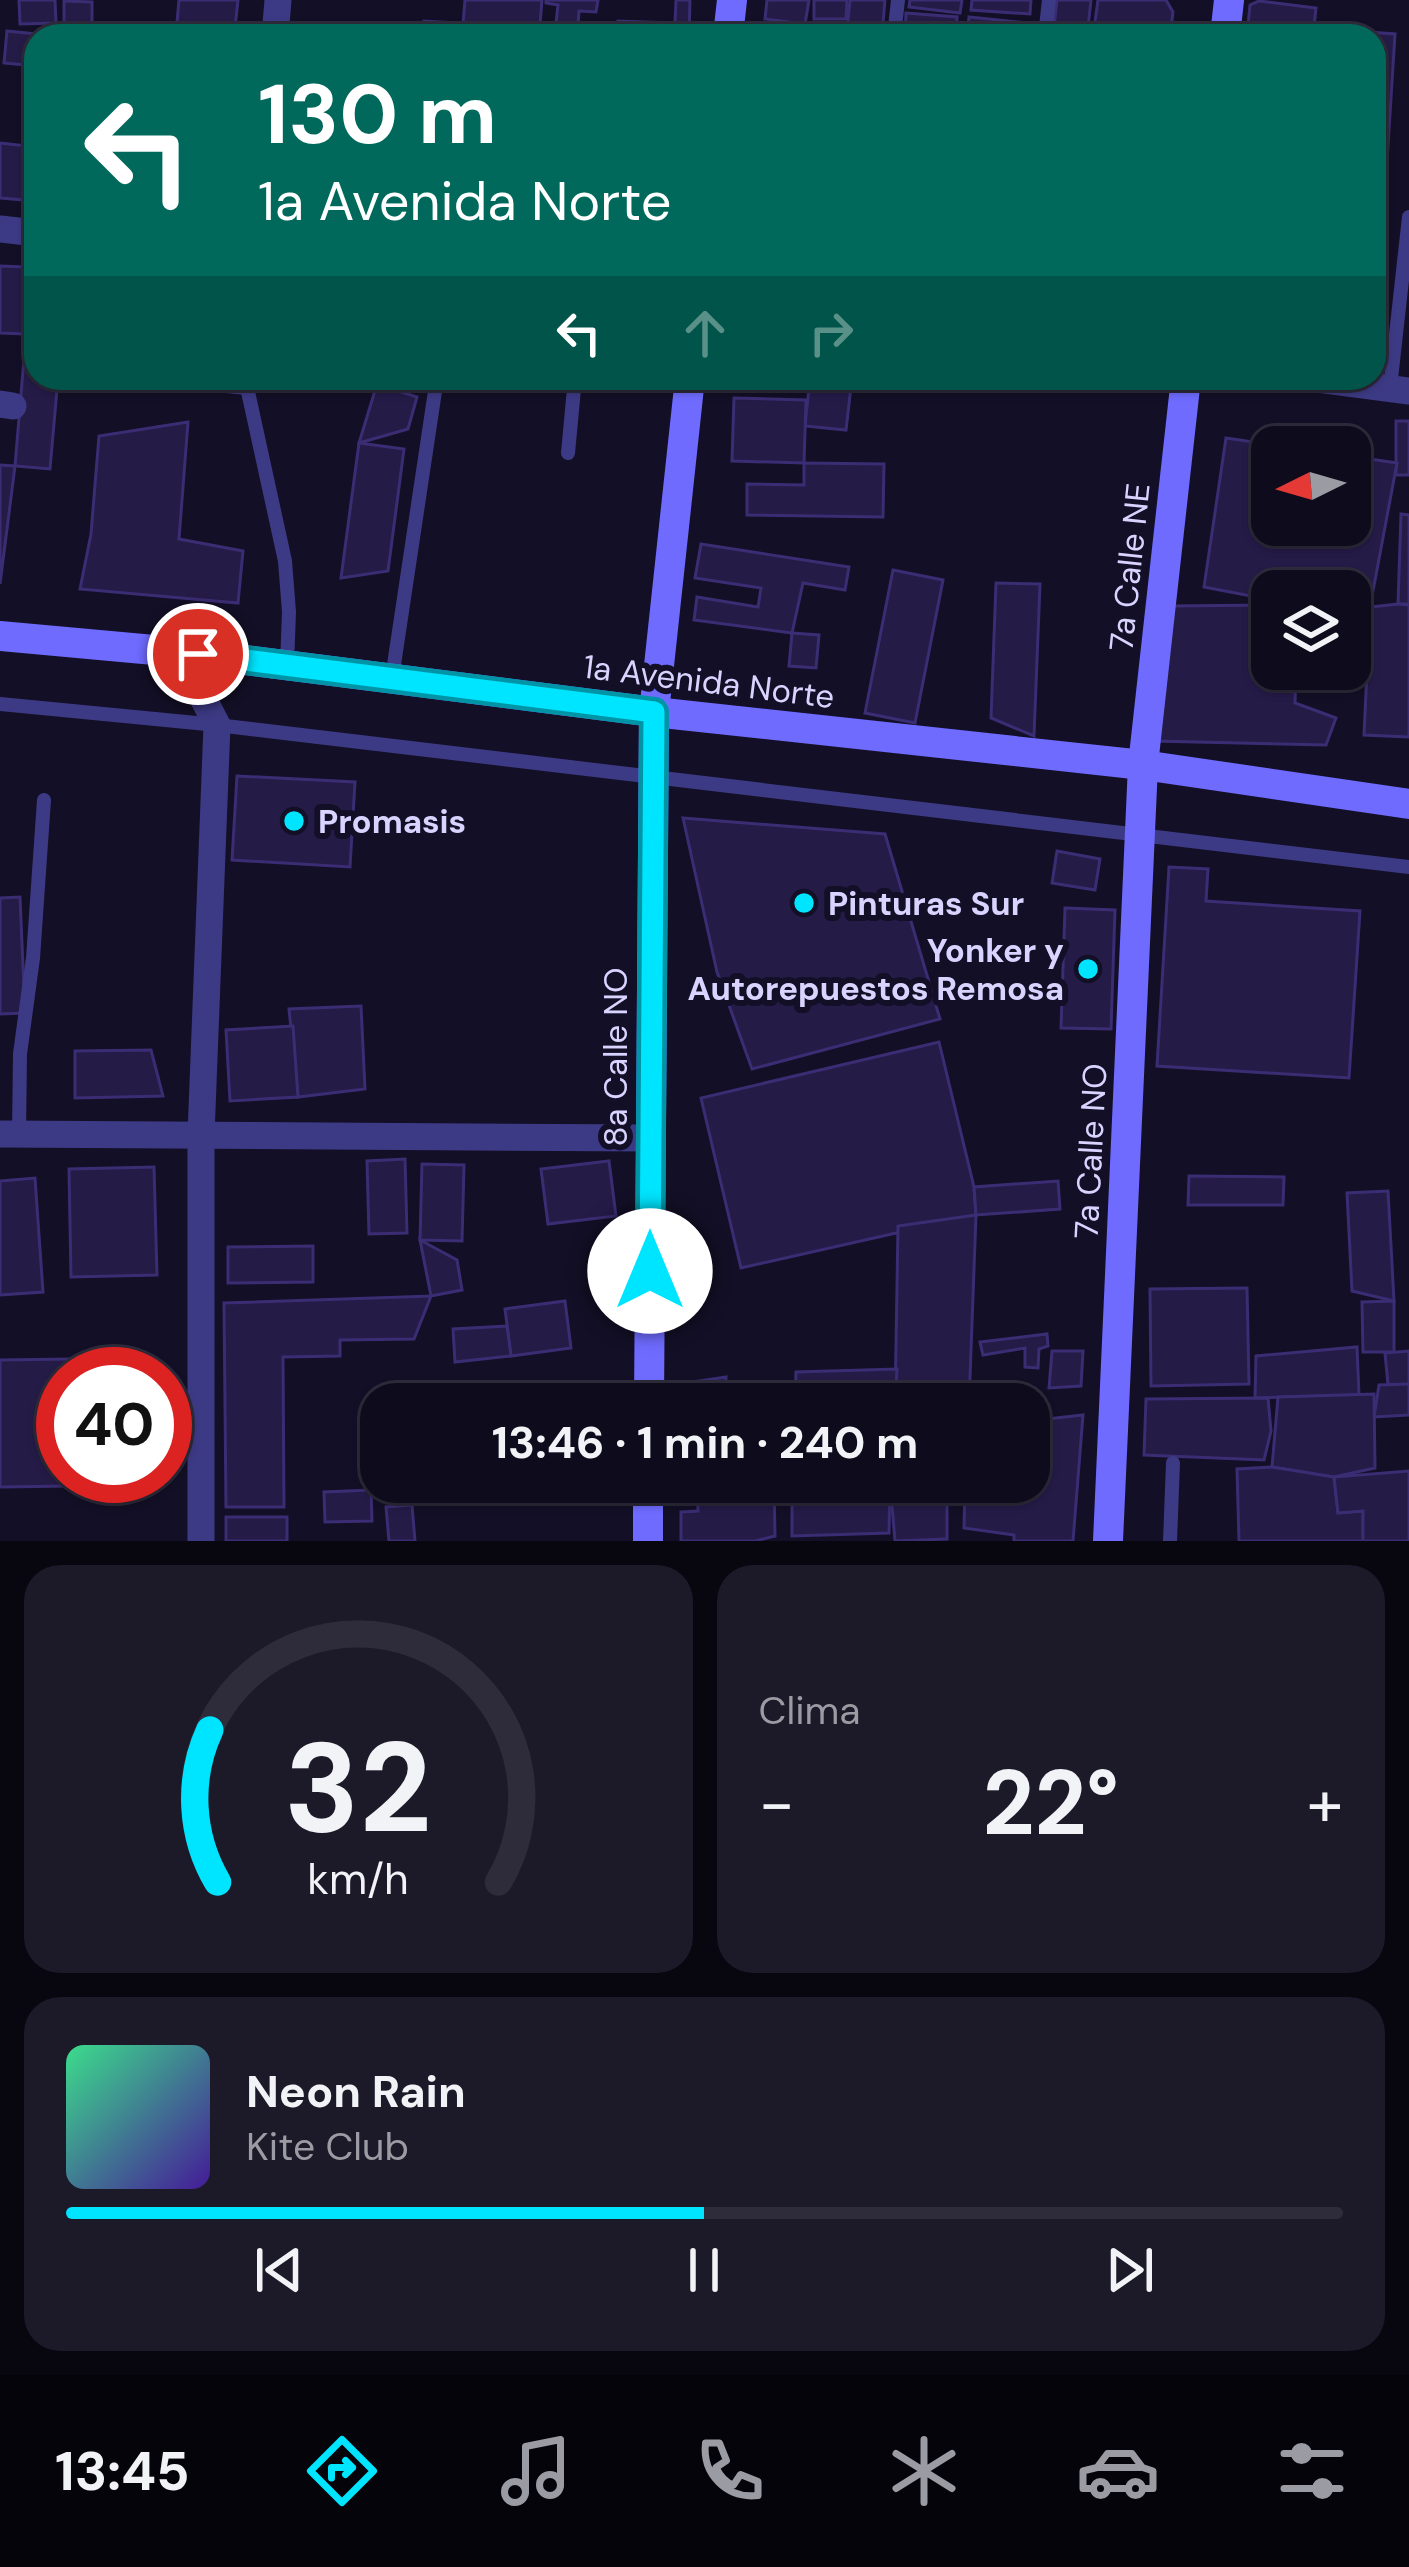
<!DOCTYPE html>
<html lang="es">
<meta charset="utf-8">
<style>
:root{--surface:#0e0b1c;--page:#1c1929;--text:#f1f3f6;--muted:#9b9ba3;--line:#2e2b3b;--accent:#00e5ff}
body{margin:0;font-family:"DM Sans",sans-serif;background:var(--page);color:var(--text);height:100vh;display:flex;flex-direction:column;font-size:45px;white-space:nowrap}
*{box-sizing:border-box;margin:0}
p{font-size:39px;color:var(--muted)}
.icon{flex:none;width:66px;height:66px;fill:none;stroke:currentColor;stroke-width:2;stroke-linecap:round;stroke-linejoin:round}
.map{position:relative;height:1541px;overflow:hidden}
.panel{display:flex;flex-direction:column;gap:24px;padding:24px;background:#08060f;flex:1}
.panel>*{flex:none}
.top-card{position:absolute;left:24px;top:24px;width:1362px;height:366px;border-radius:36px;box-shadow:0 3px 9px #0004,0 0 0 3px var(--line);background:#00695c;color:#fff;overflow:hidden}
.needle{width:78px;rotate:265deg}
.buttons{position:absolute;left:1251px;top:426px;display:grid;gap:24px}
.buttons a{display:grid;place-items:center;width:120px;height:120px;border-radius:24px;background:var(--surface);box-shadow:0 3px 9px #0004,0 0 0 3px var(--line);font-size:60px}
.speed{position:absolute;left:36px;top:1347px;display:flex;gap:24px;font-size:60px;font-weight:700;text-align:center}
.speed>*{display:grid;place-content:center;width:156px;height:156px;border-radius:50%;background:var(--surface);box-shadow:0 3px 9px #0004,0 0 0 3px var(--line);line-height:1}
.speed .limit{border:18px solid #d22;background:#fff;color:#111}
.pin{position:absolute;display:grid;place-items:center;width:102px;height:102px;color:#fff;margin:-51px;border:6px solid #fff;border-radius:50%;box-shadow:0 3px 12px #0007}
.me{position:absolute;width:132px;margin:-66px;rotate:0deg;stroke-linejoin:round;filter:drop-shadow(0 0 9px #0008)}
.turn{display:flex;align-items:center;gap:42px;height:252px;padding:0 36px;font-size:54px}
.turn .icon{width:156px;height:156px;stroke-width:2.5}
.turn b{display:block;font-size:84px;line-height:102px}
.lanes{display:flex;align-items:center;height:114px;padding:0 36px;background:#0003;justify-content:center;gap:60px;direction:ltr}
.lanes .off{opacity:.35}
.big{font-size:90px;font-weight:700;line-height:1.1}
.panel .widget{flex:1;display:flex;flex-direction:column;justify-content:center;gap:18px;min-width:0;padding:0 42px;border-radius:36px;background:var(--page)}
.panel .dial{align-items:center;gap:0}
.dial svg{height:312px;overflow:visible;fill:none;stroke:var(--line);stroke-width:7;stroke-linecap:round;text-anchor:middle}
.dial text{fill:var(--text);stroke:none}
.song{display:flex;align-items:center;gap:36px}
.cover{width:144px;height:144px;border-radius:18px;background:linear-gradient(135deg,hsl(150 70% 55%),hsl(260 70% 35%))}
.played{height:12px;border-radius:6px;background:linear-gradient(90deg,var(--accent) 50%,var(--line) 50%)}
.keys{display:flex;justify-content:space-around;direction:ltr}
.heat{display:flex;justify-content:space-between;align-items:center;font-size:66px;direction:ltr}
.panel .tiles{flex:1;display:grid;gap:24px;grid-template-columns:1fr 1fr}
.widget:last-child{grid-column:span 2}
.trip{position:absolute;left:360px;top:1383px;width:690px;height:120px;border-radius:36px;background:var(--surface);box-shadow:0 3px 9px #0004,0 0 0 3px var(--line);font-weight:700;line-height:120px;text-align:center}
.tab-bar{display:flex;height:192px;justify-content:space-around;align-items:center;background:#06040b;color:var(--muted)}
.tab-bar .icon{width:84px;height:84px}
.tab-bar .active{color:var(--accent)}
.tab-bar b{font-size:54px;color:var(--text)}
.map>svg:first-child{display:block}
.building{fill:#241b47;stroke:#3b2d73;stroke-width:3}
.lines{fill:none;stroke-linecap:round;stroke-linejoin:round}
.lane{stroke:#3d3a85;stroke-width:14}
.street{stroke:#3d3a85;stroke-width:27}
.secondary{stroke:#6f6bff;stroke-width:30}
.route-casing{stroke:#0095a6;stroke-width:30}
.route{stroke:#00e5ff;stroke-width:21}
.poi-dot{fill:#00e5ff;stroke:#130f26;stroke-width:4.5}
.labels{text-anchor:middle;stroke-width:12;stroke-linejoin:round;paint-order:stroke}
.street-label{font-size:33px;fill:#d9d4ff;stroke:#130f26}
.poi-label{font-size:33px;font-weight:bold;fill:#d9d4ff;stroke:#130f26;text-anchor:start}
</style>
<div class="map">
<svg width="1409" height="1541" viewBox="0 0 1409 1541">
<rect width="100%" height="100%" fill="#130f26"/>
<!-- building -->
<g class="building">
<polygon points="19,0 55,0 56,23 20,24"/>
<polygon points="179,0 238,0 234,36 176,33"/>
<polygon points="465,0 542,0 539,36 462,36"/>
<polygon points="546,0 598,0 596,12 579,11 578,25 556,23 558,5 546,3"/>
<polygon points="676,0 690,0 689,36 618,36 618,21 675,23"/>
<polygon points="767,0 809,0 805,24 765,19"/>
<polygon points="814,0 847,0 846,19 814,19"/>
<polygon points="850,0 885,0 882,34 847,30"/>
<polygon points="910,0 962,0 960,13 909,7"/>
<polygon points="972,0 1031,0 1030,14 971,10"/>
<polygon points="1057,0 1091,0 1087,36 1053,36"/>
<polygon points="1098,0 1166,0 1173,12 1170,36 1093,36"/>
<polygon points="64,1 92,2 92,28 64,27"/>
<polygon points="1259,1 1316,8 1313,36 1247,36 1250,5"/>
<polygon points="906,13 957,17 956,36 905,36"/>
<polygon points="969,17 1028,23 1027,36 967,36"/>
<polygon points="424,21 455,23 454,36 423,36"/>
<polygon points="150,24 151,36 117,36 116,26"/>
<polygon points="1328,29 1395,34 1386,178 1374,176 1374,36 1327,36"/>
<polygon points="7,31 57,36 36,36 36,66 4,63"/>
<polygon points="0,143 36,147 36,201 0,198"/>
<polygon points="1374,176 1386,178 1374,256"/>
<polygon points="0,266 25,267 24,334 0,333"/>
<polygon points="29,299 36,300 36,378 58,378 50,469 15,466"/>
<polygon points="810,378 852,378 846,430 805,426"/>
<polygon points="377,384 417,397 408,429 359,443"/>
<polygon points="734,398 806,400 804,463 732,461"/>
<rect x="1396" y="421" width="13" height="54"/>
<polygon points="188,422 179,539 243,551 238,603 80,589 91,534 99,436"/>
<polygon points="1226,438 1288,447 1272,447 1272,525 1350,525 1350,456 1397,463 1370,607 1350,606 1350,591 1272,591 1272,600 1204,587"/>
<polygon points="359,443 404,449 388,571 341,578"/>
<polygon points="804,463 884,464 883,517 747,515 747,484 804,485"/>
<polygon points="0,465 15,466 0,584"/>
<polygon points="1401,514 1409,515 1409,604 1398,604"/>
<polygon points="701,544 849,567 845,590 803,583 792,633 694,620 697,597 758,607 761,588 695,578"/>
<polygon points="893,570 943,580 915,723 865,713"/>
<polygon points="996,583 1040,584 1034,736 991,718"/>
<polygon points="1398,604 1409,605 1409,737 1364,735 1370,607"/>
<polygon points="1272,605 1272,669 1296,669 1295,703 1336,718 1326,745 1153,741 1169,606"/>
<polygon points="792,633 819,635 816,668 789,666"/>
<polygon points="237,776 355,782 350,867 232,860"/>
<polygon points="683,818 885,834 940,1019 752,1069 717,972"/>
<polygon points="1057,851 1100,859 1095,890 1052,883"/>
<polygon points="1169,867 1208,869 1206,901 1360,911 1349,1078 1157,1066"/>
<polygon points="20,897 25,1013 0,1014 0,898"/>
<polygon points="1065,908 1115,910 1111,1029 1061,1028"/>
<polygon points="361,1006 365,1089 298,1097 289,1009"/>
<polygon points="293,1026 298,1097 230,1101 226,1030"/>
<polygon points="939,1042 974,1187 976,1215 741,1268 701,1098"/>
<polygon points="151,1050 163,1096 75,1098 75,1051"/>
<polygon points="405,1159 407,1233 369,1234 367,1161"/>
<polygon points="609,1161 616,1216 548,1224 541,1169"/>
<polygon points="422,1164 464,1165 462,1241 420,1240"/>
<polygon points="154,1167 157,1275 71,1277 69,1169"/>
<polygon points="1189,1176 1284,1177 1283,1205 1188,1205"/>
<polygon points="35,1178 43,1292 0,1295 0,1181"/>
<polygon points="1058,1181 1060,1209 976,1215 974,1187"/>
<polygon points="1388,1191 1394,1301 1352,1291 1347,1193"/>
<polygon points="976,1215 969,1404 895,1404 898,1226"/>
<polygon points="420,1240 457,1260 462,1290 431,1296"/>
<polygon points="313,1246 313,1282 228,1283 228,1247"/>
<polygon points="1247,1288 1249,1384 1151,1386 1150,1289"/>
<polygon points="431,1296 414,1339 340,1340 340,1356 283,1357 284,1507 226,1507 224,1303"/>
<polygon points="565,1301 571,1348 511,1356 505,1309"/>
<polygon points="1394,1301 1394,1352 1363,1352 1362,1302"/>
<polygon points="507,1326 511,1356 455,1362 453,1329"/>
<polygon points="1047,1334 1048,1346 1039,1349 1038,1368 1025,1367 1025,1348 983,1355 980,1342"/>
<polygon points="1357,1347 1359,1395 1255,1398 1256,1356"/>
<polygon points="1052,1351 1083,1351 1081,1386 1049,1388"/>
<polygon points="1409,1351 1409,1384 1388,1385 1385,1353"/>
<polygon points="139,1358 139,1374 63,1374 63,1476 140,1476 140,1485 0,1487 0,1360"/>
<polygon points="897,1369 895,1404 795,1404 796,1372"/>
<polygon points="726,1377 725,1404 683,1404 685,1383"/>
<polygon points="1409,1384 1409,1415 1374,1417 1379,1385"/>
<polygon points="1374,1394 1375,1468 1334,1477 1272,1467 1278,1397"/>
<polygon points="1268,1398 1271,1431 1264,1460 1144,1455 1146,1399"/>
<polygon points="1083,1415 1073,1541 1014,1541 1014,1535 964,1528 965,1482 1029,1482 1029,1457 1033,1457 1037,1420"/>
<polygon points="1272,1467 1334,1477 1338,1513 1363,1511 1363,1541 1239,1541 1237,1469"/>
<polygon points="1409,1471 1409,1541 1363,1541 1363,1511 1338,1513 1334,1477"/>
<polygon points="387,1482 408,1482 409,1495 388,1496"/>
<polygon points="697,1482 774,1482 775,1536 755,1541 681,1541 681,1512 698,1511"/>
<polygon points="792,1482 890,1482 889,1533 792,1536"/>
<polygon points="890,1482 947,1482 947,1539 895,1541"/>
<polygon points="371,1490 372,1521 325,1522 324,1492"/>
<polygon points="412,1505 415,1541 389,1541 386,1507"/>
<rect x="226" y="1517" width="61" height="24"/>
</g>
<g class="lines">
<!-- lane -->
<g class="lane">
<polyline points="894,36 898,0"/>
<polyline points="1045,36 1049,0"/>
<polyline points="143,378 247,388"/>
<polyline points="245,378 285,561 289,612 287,665"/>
<polyline points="1390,388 1409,217"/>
<polyline points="568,453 575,378"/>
<polyline points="392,678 437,378"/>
<polyline points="0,704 217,725 1409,867"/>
<polyline points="19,1135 20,1054 33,958 44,800"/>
<polyline points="1170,1541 1173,1463"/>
</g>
<!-- street -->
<g class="street">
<polyline points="275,36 278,0"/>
<polyline points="0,229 36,233"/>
<polyline points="1310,378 1409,391"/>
<polyline points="0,404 13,406"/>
<polyline points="198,654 202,696 217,725 201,1135 201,1541"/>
<polyline points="0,1134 650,1138"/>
</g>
<!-- secondary -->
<g class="secondary">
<polyline points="728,36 732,0"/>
<polyline points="1225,36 1229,0"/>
<polyline points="0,636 198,654 654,712 1143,765 1409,804"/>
<polyline points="649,1404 654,712 690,378"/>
<polyline points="648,1541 648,1482"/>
<polyline points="1108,1541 1143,765 1186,378"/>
</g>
</g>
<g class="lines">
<!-- route casing -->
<g class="route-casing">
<polyline id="route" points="198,654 654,712 650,1271"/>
</g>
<!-- route -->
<use href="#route" class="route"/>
</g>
<!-- markers -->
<g class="poi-dot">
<circle cx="294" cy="821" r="12"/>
<circle cx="804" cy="903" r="12"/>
<circle cx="1088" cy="969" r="12"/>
</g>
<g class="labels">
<!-- street labels -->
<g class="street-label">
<text transform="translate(1129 567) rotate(-84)" y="12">7a Calle NE</text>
<text transform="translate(709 681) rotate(7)" y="12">1a Avenida Norte</text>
<text transform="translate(615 1057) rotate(-90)" y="12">8a Calle NO</text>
<text transform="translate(1090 1151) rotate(-87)" y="12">7a Calle NO</text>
</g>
<!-- poi labels -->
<g class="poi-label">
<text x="318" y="833">Promasis</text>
<text x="828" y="915">Pinturas Sur</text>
<text x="1064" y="962" text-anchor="end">Yonker y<tspan x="1064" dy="38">Autorepuestos Remosa</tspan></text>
</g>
</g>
</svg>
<div class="buttons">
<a><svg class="needle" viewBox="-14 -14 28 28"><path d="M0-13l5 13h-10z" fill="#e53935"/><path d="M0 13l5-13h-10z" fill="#9b9ba3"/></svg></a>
<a><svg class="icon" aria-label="layers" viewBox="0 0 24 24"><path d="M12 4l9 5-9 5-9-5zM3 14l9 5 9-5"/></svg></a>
</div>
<div class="speed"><div class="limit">40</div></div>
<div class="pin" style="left:198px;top:654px;background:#d93025"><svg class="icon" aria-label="arrive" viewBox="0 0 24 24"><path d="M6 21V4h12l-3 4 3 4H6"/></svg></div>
<svg class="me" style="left:650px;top:1271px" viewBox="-20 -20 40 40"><circle r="19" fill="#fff"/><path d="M0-13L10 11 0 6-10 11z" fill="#00e5ff"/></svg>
<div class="trip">13:46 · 1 min · 240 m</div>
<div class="top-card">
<div class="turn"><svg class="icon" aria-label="left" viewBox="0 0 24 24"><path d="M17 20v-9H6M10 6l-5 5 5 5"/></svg><div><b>130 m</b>1a Avenida Norte</div></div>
<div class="lanes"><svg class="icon" aria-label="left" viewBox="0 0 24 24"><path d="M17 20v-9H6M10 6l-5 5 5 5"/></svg><svg class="icon off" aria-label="ahead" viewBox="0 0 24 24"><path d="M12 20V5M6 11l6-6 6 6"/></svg><svg class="icon off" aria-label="right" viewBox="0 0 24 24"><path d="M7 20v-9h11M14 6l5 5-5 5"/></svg></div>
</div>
</div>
<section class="panel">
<div class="tiles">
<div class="widget dial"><svg viewBox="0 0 100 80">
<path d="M14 69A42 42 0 1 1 86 69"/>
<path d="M14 69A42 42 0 0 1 12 30" stroke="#00e5ff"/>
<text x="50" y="56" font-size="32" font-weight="700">32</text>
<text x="50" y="72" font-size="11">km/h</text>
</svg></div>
<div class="widget"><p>Clima</p>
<div class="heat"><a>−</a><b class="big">22°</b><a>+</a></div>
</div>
<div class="widget">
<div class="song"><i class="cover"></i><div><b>Neon Rain</b><p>Kite Club</p></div></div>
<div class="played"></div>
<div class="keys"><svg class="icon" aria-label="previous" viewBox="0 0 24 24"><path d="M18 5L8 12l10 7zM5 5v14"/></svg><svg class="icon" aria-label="pause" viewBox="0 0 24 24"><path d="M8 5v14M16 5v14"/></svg><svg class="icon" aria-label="next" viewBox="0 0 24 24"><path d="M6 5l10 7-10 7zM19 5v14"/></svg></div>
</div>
</div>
</section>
<nav class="tab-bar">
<b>13:45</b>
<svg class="icon active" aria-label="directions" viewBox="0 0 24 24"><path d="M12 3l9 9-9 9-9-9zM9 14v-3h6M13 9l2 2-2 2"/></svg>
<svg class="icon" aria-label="music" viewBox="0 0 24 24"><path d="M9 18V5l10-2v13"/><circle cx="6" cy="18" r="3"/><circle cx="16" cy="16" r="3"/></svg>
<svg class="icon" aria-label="phone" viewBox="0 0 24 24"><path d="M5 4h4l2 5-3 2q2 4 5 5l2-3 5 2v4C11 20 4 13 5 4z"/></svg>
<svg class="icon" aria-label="climate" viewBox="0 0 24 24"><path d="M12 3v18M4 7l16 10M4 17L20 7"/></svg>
<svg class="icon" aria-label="car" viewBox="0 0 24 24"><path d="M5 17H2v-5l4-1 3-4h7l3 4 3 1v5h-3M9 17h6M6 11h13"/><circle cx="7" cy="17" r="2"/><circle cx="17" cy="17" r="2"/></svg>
<svg class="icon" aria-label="filters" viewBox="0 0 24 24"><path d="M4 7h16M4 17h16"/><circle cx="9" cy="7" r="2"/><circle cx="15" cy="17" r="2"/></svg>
</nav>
